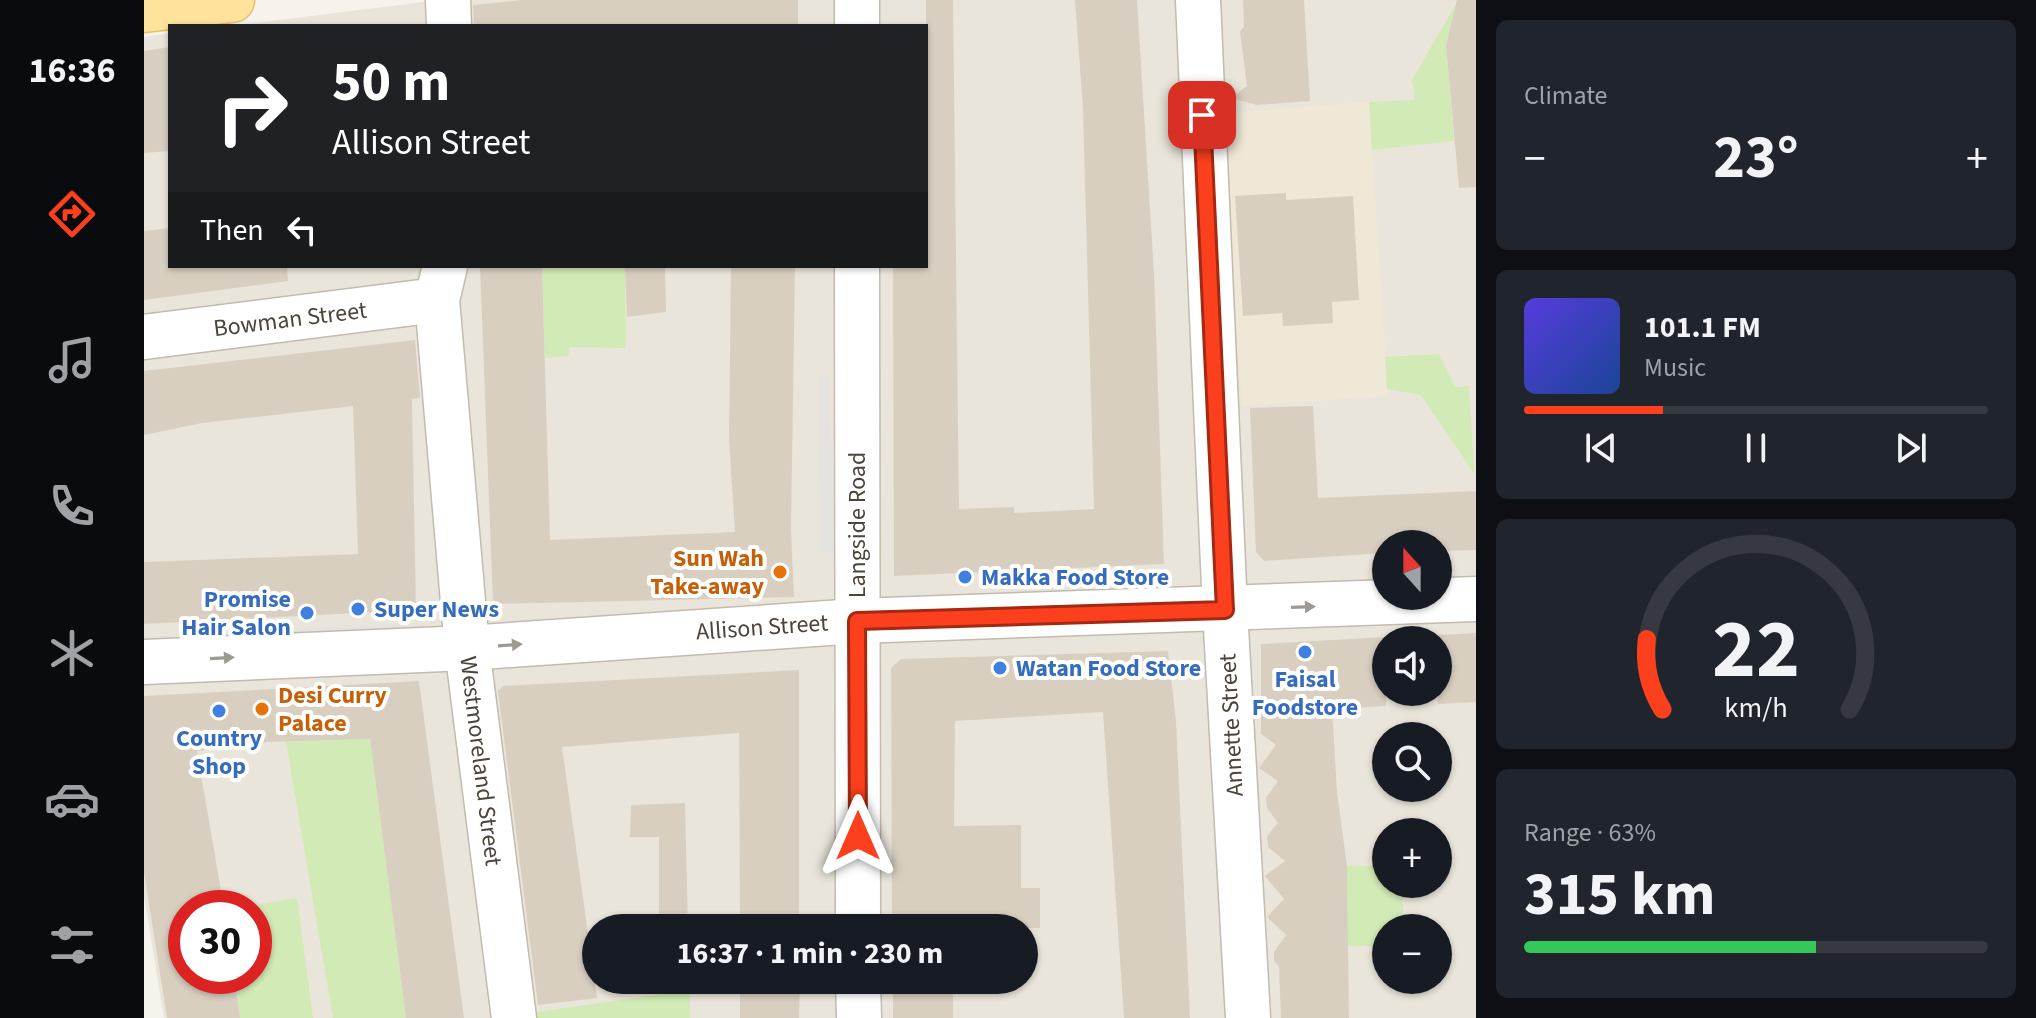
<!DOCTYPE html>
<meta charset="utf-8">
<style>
:root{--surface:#171b24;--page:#20242c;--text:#f1f3f6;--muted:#9ea1a6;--line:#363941;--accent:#fc3f1d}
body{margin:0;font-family:"Source Sans 3",sans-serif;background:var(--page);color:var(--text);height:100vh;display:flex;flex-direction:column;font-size:30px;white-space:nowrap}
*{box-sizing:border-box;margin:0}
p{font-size:26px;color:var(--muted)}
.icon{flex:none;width:44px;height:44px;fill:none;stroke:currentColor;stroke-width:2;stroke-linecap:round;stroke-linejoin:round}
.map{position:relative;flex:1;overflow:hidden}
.details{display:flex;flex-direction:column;gap:20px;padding:20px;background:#0d0f14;width:560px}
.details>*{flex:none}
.hud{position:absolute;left:24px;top:24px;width:760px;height:244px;border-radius:0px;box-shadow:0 2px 6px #0004;background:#202124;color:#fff;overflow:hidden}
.needle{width:52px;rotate:339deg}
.buttons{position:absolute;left:1228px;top:530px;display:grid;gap:16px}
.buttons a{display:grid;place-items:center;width:80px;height:80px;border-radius:50%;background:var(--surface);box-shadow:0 2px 6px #0004;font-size:40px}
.speed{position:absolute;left:24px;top:890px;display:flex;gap:16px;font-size:40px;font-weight:700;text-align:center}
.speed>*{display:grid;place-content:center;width:104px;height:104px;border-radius:50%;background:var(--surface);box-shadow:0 2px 6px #0004;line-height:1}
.speed .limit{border:12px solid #d22;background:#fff;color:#111}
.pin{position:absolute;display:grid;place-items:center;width:68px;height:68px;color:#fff;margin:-34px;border-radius:16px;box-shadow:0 4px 12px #0006}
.me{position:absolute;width:88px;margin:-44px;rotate:0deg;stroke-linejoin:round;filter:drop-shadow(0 0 6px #0008)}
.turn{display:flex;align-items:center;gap:28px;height:168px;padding:0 32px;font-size:36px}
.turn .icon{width:104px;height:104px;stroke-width:2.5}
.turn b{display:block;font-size:56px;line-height:68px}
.then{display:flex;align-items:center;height:76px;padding:0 32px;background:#0003;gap:16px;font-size:30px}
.big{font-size:60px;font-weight:700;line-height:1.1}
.details .card{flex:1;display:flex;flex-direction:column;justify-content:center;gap:12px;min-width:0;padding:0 28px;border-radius:12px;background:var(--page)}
.details .dial{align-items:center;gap:0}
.dial svg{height:208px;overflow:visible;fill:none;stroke:var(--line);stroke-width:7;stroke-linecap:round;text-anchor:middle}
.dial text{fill:var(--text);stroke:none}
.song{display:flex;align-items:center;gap:24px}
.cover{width:96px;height:96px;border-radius:12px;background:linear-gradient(135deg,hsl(250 70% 55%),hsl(220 70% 35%))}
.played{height:8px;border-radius:4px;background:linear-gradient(90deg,var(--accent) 30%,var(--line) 30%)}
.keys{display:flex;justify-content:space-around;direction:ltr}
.heat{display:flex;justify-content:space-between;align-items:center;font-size:44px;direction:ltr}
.charge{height:12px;border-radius:6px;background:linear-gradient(90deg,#34c759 63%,var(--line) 0)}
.trip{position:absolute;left:438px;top:914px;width:456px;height:80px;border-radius:40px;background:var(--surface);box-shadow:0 2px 6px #0004;font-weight:700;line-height:80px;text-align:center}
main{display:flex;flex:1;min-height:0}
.tab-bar{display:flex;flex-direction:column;width:144px;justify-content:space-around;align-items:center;background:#090b0e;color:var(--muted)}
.tab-bar .icon{width:56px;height:56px}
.tab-bar .current{color:var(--accent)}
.tab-bar b{font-size:36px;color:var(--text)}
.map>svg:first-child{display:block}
.residential{fill:#eae5da;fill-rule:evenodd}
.education{fill:#efe8d6}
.green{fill:#d2eab5}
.parking{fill:#e5e3e0}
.building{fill:#d8cfc1}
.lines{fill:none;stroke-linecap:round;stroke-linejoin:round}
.minor-casing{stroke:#c2bbae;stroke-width:47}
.major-casing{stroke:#e6c16a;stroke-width:47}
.minor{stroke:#fff;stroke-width:44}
.major{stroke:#ffe39c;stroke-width:44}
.oneway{fill:#9c9892}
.route-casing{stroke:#a42913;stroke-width:20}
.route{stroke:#fc3f1d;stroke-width:14}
.food-dot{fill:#e8710a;stroke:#fff;stroke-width:3}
.shop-dot{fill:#3f7fe0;stroke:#fff;stroke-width:3}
.labels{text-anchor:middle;stroke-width:8;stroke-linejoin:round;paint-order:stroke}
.street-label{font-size:24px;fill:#4b4439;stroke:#fff}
.food-label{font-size:24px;font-weight:bold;fill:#c56008;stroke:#fff;text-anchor:end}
.shop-label{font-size:24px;font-weight:bold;fill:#366cbe;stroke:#fff;text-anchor:start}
</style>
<main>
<nav class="tab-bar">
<b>16:36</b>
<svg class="icon current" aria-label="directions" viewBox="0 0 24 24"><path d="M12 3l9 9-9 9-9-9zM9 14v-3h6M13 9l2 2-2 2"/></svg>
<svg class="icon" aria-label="music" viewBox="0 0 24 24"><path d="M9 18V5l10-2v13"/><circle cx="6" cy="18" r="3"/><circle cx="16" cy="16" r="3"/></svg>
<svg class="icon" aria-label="phone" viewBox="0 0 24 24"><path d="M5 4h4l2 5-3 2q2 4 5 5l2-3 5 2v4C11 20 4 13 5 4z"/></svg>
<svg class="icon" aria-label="climate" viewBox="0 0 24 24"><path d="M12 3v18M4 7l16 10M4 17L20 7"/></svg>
<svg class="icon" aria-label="car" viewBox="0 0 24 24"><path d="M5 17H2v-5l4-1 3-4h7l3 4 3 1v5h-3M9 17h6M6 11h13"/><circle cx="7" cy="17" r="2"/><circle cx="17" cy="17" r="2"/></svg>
<svg class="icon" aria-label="filters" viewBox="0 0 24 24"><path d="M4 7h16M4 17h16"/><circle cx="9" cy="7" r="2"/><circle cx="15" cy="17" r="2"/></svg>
</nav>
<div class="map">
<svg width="1332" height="1018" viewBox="0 0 1332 1018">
<rect width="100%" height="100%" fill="#f6f3ec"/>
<!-- residential -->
<path class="residential" d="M296 0H1332V1018H20L0 896V37L26 33V266H782V26H85ZM1242 544H1294V596H1242ZM1242 640H1294V692H1242ZM1242 736H1294V788H1242ZM1242 832H1294V884H1242ZM42 908H110V976H42ZM452 928H880V980H452ZM1242 928H1294V980H1242Z"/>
<!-- education -->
<polygon class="education" points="1225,102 1244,396 1098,406 1079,113"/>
<!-- green -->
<g class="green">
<polygon points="1312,4 1302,43 1310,141 1228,150 1225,102 1271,100 1268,80"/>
<polygon points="398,266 481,266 482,348 426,347 424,356 401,358"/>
<polygon points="1295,354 1311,387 1325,386 1330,473 1277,395 1243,389 1241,357"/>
<polygon points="226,739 262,1018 189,1018 142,742"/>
<polygon points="1203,866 1242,866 1242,884 1259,884 1259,928 1242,928 1242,946 1203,946"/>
<polygon points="78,894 105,906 153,898 169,1018 96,1018 90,976 110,976 110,908 80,908"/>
<polygon points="546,990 546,1018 393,1018 393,1012"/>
</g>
<!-- parking -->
<g class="parking">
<polygon points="685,375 691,552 676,554 674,377"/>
<polygon points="262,623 262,635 0,649 0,637"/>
</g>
<!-- building -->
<g class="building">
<polygon points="378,0 654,0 654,26 330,26 329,5"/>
<polygon points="782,0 809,0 815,509 870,507 870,513 950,509 939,109 931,0 993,0 1010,273 1020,564 750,576 749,266 782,266"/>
<polygon points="1099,0 1160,0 1166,101 1113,105 1087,98 1103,86 1096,31 1100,27"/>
<polygon points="1313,0 1332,0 1332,187 1315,188 1302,45"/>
<polygon points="26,47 26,151 0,153 0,51"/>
<polygon points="1142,193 1142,200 1209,196 1215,300 1188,302 1189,323 1139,326 1138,313 1099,316 1091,196"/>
<polygon points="26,228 26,266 143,266 144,281 0,300 0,231"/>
<polygon points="336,266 398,266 406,540 591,532 585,439 587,266 651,266 647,529 650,597 349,604"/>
<polygon points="481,266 521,266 522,312 483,317"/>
<polygon points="271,340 276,398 268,399 272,610 0,624 0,562 214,554 209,406 58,423 0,435 0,371"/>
<polygon points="1169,406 1174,498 1332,491 1332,550 1294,551 1294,544 1242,544 1242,553 1120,561 1112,552 1106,408"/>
<polygon points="1332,633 1332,702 1294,704 1294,635"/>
<polygon points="1242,637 1242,706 1188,709 1193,792 1203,866 1205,1018 1137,1018 1135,967 1130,961 1130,952 1142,935 1123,917 1140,899 1121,876 1141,861 1124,847 1123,836 1134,823 1123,808 1122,798 1134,781 1115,768 1132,745 1117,734 1117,644"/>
<polygon points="1024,651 1032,722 1046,1018 980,1018 959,712 811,721 810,826 877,825 877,888 896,888 896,928 748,928 747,668 757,659"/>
<polygon points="655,670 655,928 596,928 595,733 418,747 453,998 394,1005 354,691 359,686"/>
<polygon points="275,681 320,1018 262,1018 226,739 125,742 53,751 80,908 42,908 42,976 90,976 96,1018 23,1018 0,872 0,696"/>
<polygon points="541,803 544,928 515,928 515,837 486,837 487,805"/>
<polygon points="596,980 656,980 655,1018 596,1018"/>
<rect x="749" y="980" width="60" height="38"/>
</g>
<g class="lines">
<!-- minor casing -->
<g class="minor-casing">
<g id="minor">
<polyline points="304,0 305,26"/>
<polyline points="713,0 713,26"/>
<polyline points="1054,0 1081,610 1104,1018"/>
<polyline points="301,266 293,300 323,648 370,1018"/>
<polyline points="713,266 714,928"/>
<polyline points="0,337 293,300"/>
<polyline points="0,662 323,648 713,621 1332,599"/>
<polyline points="714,980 715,1018"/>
</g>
</g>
<!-- major casing -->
<g class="major-casing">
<polyline id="major" points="0,10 88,0"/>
</g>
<!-- minor -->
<use href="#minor" class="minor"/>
<!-- major -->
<use href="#major" class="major"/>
</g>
<!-- one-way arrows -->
<defs><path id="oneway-solid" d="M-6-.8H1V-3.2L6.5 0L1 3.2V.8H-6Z" transform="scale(2)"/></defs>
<g class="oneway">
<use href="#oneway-solid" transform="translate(1159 607) rotate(-2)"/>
<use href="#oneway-solid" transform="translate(366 645) rotate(-4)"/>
<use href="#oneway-solid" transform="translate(78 658) rotate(-3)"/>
</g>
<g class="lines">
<!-- route casing -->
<g class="route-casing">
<polyline id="route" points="714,836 713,621 1081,610 1058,115"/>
</g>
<!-- route -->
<use href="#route" class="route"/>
</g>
<!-- markers -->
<g class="food-dot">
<circle cx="636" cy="572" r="8"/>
<circle cx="118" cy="709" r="8"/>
</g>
<g class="shop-dot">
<circle cx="821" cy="577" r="8"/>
<circle cx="214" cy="609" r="8"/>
<circle cx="163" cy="613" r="8"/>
<circle cx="1161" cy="652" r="8"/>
<circle cx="856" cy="668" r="8"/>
<circle cx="75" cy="711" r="8"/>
</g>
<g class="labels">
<!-- street labels -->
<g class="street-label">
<text transform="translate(146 319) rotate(-7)" y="8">Bowman Street</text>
<text transform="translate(713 525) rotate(-90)" y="8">Langside Road</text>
<text transform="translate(618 627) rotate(-4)" y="8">Allison Street</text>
<text transform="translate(1087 725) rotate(-93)" y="8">Annette Street</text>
<text transform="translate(337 761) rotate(83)" y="8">Westmoreland Street</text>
</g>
<!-- food labels -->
<g class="food-label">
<text x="620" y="566">Sun Wah<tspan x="620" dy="28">Take-away</tspan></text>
<text x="134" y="703" text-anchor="start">Desi Curry<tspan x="134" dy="28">Palace</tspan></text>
</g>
<!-- shop labels -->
<g class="shop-label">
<text x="837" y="585">Makka Food Store</text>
<text x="147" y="607" text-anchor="end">Promise<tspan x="147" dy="28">Hair Salon</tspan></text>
<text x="230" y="617">Super News</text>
<text x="872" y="676">Watan Food Store</text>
<text x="1161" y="687" text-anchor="middle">Faisal<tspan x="1161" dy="28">Foodstore</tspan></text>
<text x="75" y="746" text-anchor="middle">Country<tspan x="75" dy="28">Shop</tspan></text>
</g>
</g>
</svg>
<div class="buttons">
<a><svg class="needle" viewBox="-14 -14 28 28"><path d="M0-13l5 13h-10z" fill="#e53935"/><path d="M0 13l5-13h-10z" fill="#9ea1a6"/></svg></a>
<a><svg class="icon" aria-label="sound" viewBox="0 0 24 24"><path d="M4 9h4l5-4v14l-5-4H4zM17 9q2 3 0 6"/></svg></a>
<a><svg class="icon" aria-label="search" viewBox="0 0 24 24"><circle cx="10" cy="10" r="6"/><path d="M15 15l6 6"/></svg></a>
<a>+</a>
<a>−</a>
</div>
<div class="speed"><div class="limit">30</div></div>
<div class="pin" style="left:1058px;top:115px;background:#d93025"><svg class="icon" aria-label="arrive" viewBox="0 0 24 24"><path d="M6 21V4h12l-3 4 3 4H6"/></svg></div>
<svg class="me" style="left:714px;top:836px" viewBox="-20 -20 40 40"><path d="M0-17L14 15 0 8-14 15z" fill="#fc3f1d" stroke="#fff" stroke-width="4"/></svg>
<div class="trip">16:37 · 1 min · 230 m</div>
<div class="hud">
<div class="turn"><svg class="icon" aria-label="right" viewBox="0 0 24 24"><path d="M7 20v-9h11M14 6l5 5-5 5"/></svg><div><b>50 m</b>Allison Street</div></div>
<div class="then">Then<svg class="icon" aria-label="left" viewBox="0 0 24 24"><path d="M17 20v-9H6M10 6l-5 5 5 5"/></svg></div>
</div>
</div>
<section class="details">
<div class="card"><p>Climate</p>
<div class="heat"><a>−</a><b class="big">23°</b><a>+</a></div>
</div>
<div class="card">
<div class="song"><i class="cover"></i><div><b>101.1 FM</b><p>Music</p></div></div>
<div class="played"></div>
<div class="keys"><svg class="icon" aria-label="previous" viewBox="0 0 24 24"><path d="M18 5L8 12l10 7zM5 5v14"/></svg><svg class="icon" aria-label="pause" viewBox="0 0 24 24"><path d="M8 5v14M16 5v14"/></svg><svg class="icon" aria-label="next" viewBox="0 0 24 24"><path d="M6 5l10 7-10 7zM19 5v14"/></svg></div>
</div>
<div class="card dial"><svg viewBox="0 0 100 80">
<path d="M14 69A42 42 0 1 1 86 69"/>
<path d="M14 69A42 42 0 0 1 8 42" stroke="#fc3f1d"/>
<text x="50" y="56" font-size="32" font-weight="700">22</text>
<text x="50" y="72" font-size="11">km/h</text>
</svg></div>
<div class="card"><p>Range · 63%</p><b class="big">315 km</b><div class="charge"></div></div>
</section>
</main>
